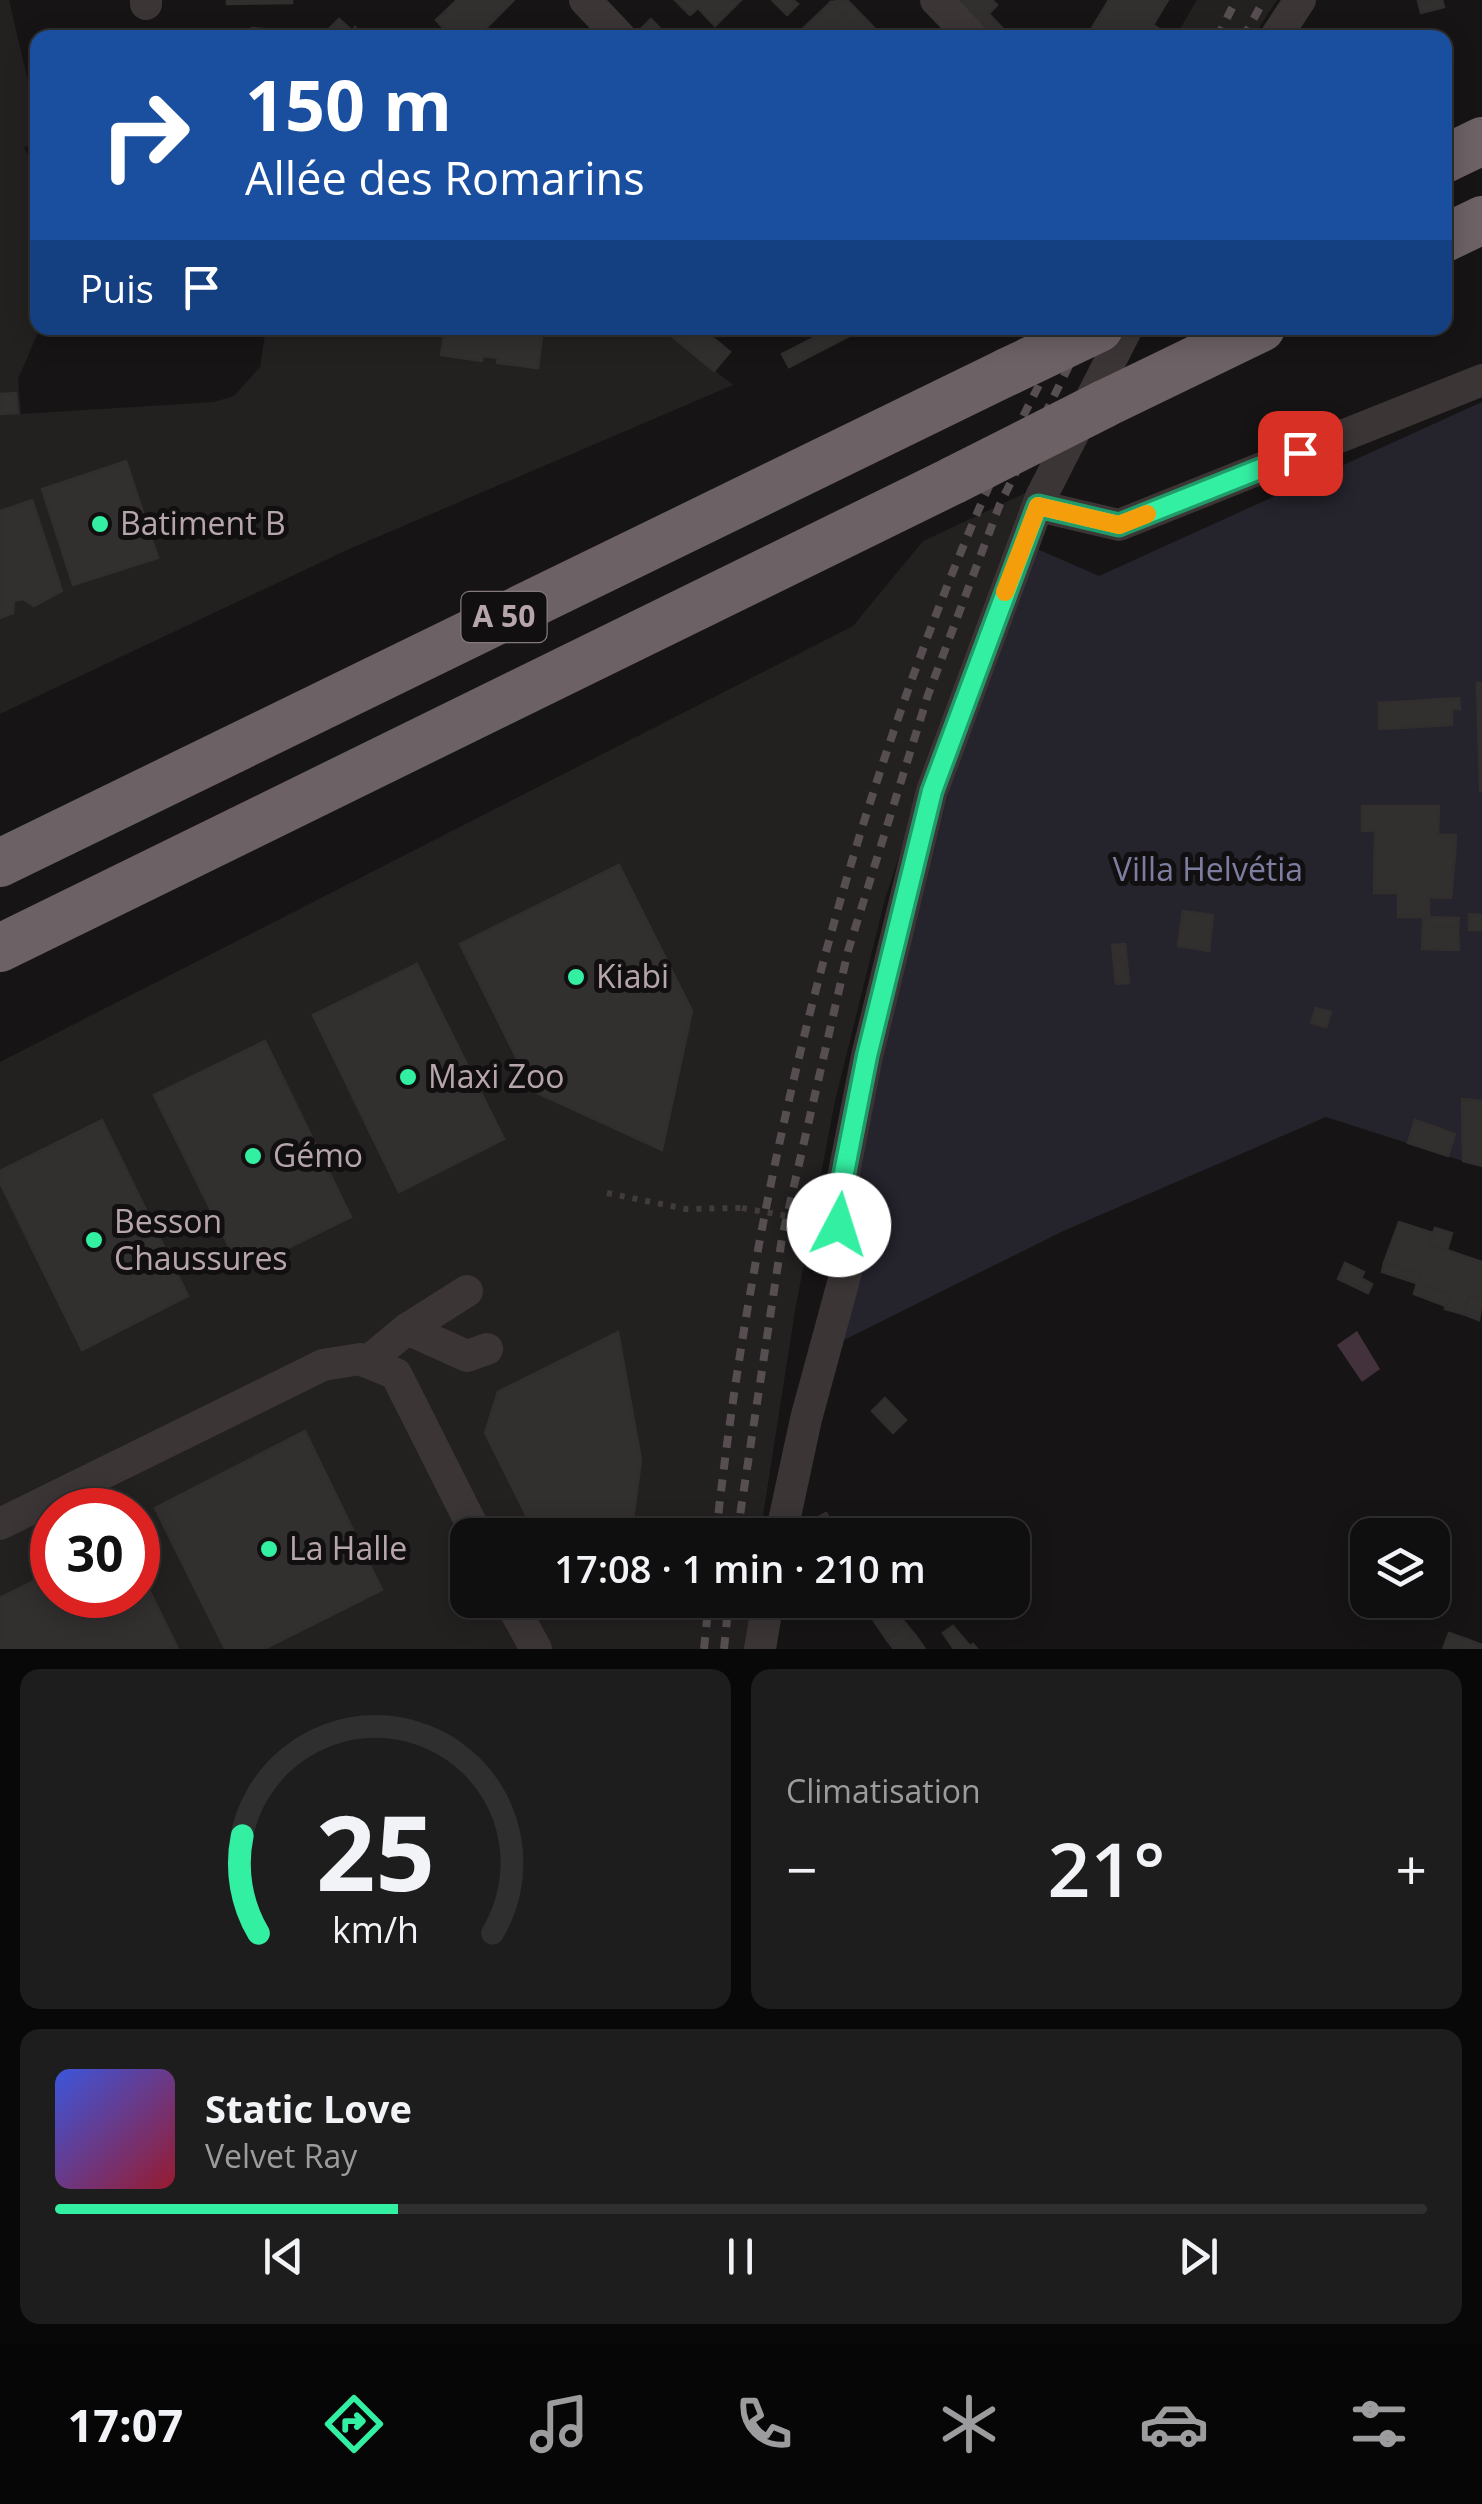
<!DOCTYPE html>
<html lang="fr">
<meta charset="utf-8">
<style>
:root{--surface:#100f0f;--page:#1e1d1d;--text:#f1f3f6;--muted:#9c9c9e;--line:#302f2f;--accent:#33efa2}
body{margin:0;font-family:"Open Sans",sans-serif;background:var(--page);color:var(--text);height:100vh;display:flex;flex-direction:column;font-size:38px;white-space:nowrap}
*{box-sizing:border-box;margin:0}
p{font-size:32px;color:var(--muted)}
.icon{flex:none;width:55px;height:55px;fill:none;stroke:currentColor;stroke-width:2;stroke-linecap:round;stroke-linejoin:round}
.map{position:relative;height:1649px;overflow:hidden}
.sheet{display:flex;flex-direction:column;gap:20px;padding:20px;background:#090808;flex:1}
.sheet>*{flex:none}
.hud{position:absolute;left:30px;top:30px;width:1422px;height:305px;border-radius:20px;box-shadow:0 5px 25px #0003,0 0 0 2px var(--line);background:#1a4fa0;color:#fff;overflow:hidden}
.controls{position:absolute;left:1350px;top:1518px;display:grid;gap:20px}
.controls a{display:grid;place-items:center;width:100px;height:100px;border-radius:20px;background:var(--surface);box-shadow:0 5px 25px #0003,0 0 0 2px var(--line);font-size:50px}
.speed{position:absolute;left:30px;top:1488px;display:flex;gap:20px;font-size:50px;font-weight:700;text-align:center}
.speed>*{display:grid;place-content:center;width:130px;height:130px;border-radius:50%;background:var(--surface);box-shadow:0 5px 25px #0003,0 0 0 2px var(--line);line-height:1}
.speed .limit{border:15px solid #d22;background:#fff;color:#111}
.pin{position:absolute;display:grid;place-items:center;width:85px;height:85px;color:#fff;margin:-42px;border-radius:20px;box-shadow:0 5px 15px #0006}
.me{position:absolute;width:110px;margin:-55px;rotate:5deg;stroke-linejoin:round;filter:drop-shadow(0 0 8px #0008)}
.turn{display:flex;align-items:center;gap:35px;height:210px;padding:0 50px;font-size:45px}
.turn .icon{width:130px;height:130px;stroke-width:2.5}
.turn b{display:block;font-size:70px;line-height:85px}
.then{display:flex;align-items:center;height:95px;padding:0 50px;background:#0003;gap:20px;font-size:38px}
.big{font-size:75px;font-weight:600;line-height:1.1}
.sheet .tile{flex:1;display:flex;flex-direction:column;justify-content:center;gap:15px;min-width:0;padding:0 35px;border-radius:20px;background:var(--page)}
.sheet .dial{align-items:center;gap:0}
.dial svg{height:260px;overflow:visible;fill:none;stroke:var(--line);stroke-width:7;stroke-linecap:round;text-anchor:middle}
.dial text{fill:var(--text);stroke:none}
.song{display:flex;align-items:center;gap:30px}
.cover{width:120px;height:120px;border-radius:15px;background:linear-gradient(135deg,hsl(230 70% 55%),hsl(350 70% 35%))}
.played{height:10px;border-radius:5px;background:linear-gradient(90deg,var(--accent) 25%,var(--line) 25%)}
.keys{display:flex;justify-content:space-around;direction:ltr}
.heat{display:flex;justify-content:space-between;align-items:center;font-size:55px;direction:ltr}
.sheet .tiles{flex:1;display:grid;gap:20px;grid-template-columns:1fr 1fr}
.tile:last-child{grid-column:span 2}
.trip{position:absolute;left:450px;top:1518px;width:580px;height:100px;border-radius:20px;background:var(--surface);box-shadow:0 5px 25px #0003,0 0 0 2px var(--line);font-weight:600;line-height:100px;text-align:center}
.tabs{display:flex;height:160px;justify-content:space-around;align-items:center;background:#060606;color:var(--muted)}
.tabs .icon{width:70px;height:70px}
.tabs .active{color:var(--accent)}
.tabs b{font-size:45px;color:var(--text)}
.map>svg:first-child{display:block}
.built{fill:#232020;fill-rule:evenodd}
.green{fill:#25242d}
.water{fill:#43313c}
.building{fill:#322f2f;stroke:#322e2e;stroke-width:2.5}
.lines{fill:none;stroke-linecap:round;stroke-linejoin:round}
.path{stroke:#423b3d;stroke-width:6;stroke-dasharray:5 8;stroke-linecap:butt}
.minor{stroke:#3b3536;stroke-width:32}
.highway{stroke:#6c6165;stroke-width:48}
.rail{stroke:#564e50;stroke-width:8;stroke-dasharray:12 10;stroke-linecap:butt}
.path-bridge{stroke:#423b3d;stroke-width:6;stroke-dasharray:5 8;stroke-linecap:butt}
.highway-bridge{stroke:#6c6165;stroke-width:48}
.route-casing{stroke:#219b69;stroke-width:25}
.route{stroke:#33efa2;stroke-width:18}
.slow{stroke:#f59e0b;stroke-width:18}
.poi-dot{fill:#33efa2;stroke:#110f0f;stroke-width:4}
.labels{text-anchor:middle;stroke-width:10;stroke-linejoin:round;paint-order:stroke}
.shield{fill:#110f0f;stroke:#84797d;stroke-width:2.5}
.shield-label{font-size:30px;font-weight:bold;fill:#b6a6ac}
.poi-label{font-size:32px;fill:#b6a6ac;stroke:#110f0f;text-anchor:start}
.park-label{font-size:32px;fill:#7d7da1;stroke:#110f0f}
</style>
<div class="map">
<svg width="1482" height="1649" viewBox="0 0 1482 1649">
<rect width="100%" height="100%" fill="#161414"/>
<!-- built -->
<g class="built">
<polygon points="0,0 9,0 38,124 37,141 24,148 37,171 40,328 18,379 21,414 214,402 234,396 260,367 266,328 662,328 733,385 347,550 0,714"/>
<polygon points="1197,0 1277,0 1253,37 1175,37"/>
<path d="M1030 491 960 672 885 899 835 1101 795 1311 760 1535H468V1600H751L745 1649H0V1062L853 626 923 541ZM52 1510H138V1595H52Z"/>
</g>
<!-- green -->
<polygon class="green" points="1482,402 1482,1101 1462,1100 1463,1161 1326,1117 1061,1232 842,1341 843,1212 965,727 1035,548 1099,576"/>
<!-- water -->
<polygon class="water" points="1357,1331 1380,1369 1362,1382 1337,1345"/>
<!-- building -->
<g class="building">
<polygon points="227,0 292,0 292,3 227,4"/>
<polygon points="457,0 514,0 476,38 453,38 436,20"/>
<polygon points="675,0 741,0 715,26 698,8 690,15"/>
<polygon points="772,0 793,0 798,4 787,15"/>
<polygon points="847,0 882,36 865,38 831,2"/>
<polygon points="954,0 992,0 997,5 978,25"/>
<polygon points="1109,0 1168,0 1153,25 1161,30 1157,38 1086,38"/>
<polygon points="1442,0 1444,7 1421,13 1418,1"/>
<polygon points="831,2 865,38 793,38"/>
<polygon points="989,14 1008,34 1005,38 990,38 978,25"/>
<polygon points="339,19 352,31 355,27 365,38 320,38"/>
<polygon points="651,19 669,38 642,38 637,33"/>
<polygon points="252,28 285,31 284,38 251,38"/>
<rect x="87" y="34" width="45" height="4"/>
<polygon points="445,328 543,328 538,368 497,363 498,358 482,356 482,361 441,355"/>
<polygon points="662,328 701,328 730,352 714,371"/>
<polygon points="833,328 865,328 789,367 782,354"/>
<polygon points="16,393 18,413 0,414 0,394"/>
<polygon points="126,461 158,558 73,585 42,489"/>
<polygon points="32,500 62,591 34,606 23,599 14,601 13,613 0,618 0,511"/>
<polygon points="1477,683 1482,683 1482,791 1480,791"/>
<polygon points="1459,698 1460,709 1452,709 1452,725 1379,729 1379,703"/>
<polygon points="1362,806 1439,806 1438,835 1456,835 1455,855 1451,898 1429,897 1429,917 1398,917 1398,893 1374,893 1375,831 1362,831"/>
<polygon points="619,865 692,1011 662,1150 533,1091 460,944"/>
<polygon points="1183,911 1213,915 1209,951 1178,946"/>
<polygon points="1469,914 1482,915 1482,930 1469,930"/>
<polygon points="1423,917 1459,918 1458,927 1423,925"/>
<polygon points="1423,925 1458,927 1459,950 1422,949"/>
<polygon points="1125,944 1129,983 1116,984 1112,945"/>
<polygon points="417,964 504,1139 399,1192 313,1015"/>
<polygon points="1316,1008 1331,1012 1326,1027 1311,1023"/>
<polygon points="265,1041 351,1217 241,1271 154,1095"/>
<polygon points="1462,1099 1482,1101 1482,1166 1463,1161"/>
<polygon points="102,1120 188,1296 82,1350 0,1183 0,1171"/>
<polygon points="1415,1120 1455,1134 1448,1156 1408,1143"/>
<polygon points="1399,1222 1433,1233 1429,1244 1482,1262 1482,1301 1470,1296 1463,1314 1445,1309 1449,1294 1419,1284 1421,1275 1384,1263"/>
<polygon points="1435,1228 1452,1233 1447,1250 1429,1244"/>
<polygon points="1345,1263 1364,1272 1361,1278 1372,1284 1368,1293 1338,1279"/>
<polygon points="1384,1263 1421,1275 1419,1284 1382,1272"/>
<polygon points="1417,1283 1449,1294 1446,1306 1414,1294"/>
<polygon points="1470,1296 1482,1301 1479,1320 1463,1314"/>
<polygon points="618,1332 641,1460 631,1535 536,1535 485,1433 498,1392"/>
<polygon points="885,1398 906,1420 893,1433 872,1411"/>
<polygon points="305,1431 382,1590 264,1649 225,1649 155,1508"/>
<polygon points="826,1513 838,1533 805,1535 801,1527"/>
<polygon points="138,1567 178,1649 0,1649 0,1598 52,1572 52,1595 138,1595"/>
<polygon points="907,1600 954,1600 947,1606 943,1603 925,1619"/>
<polygon points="891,1607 906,1624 887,1640 874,1621"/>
<polygon points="906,1624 915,1635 894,1649 887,1640"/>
<polygon points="953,1626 970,1646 973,1644 977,1649 954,1649 943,1633"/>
<polygon points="1449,1633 1466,1639 1462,1649 1443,1649"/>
<polygon points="915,1635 925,1649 899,1649 897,1647"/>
<polygon points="1466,1639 1482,1645 1482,1649 1462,1649"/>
</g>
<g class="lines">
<!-- path -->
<polyline class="path" points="607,1193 686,1209 742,1208"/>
<!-- minor -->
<g class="minor">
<polyline points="146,0 146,4"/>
<polyline points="585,0 621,38"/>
<polyline points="936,0 973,38"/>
<polyline points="1275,38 1300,0"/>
<polyline points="1038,506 1119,525 1482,380"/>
<polyline points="407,1329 467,1356 487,1349"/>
<polyline points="367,1362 407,1329 467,1291"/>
<polyline points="0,1524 323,1365 360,1359 396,1374 477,1535"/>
<polyline points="781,1535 806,1419 846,1272 851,1245 839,1225 843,1178 867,1056 932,791 1041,497 1127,328"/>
<polyline points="509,1600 536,1649"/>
<polyline points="760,1649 768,1600"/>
</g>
<!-- highway -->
<g class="highway">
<polyline points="1445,159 1482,141"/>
<polyline points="1445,238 1482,220"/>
<polyline points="1104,404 1261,328"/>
<polyline points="0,863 1007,372"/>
<polyline points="0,948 954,480"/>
</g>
<!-- rail -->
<g class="rail">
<polyline points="1217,38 1236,0"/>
<polyline points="1243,38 1264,0"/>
<path d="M716 1535C754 1187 841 833 978 511 1005 449 1038 388 1068 328"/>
<polyline points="737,1535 782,1238 848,951 928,695 1000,504 1088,328"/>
<polyline points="704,1649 709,1600"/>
<polyline points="724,1649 729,1600"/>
</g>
<!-- path-bridge -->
<polyline class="path-bridge" points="742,1208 839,1225"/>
<!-- highway-bridge -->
<g class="highway-bridge">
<polyline points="1007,372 1099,328"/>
<polyline points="954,480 1104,404"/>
</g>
</g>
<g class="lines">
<!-- route casing -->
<g class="route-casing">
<polyline id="route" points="839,1225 843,1178 867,1056 932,791 1038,506 1119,525 1300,453"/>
</g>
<!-- route -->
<use href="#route" class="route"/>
<!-- slow -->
<polyline class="slow" points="1005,592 1038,506 1119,525 1147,514"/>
</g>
<!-- markers -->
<g class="poi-dot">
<circle cx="100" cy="524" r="10"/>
<circle cx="576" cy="977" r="10"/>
<circle cx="408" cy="1077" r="10"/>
<circle cx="253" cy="1156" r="10"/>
<circle cx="94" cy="1240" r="10"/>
<circle cx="269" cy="1549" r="10"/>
</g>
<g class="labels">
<!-- shield labels -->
<rect class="shield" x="461.5" y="592" width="85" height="50" rx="8"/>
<g class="shield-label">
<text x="504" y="627">A 50</text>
</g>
<!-- poi labels -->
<g class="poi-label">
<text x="120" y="535">Batiment B</text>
<text x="596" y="988">Kiabi</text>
<text x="428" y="1088">Maxi Zoo</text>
<text x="273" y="1167">Gémo</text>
<text x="114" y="1233">Besson<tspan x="114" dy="37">Chaussures</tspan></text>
<text x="289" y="1560">La Halle</text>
</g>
<!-- park labels -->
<g class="park-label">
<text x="1208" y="881">Villa Helvétia</text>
</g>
</g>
</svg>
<div class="controls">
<a><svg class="icon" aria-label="layers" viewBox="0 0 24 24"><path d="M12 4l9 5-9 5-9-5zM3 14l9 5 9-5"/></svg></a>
</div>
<div class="speed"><div class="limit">30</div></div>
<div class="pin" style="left:1300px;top:453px;background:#d93025"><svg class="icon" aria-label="arrive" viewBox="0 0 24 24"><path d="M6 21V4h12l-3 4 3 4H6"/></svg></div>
<svg class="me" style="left:839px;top:1225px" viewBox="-20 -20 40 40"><circle r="19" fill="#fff"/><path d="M0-13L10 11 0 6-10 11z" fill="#33efa2"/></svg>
<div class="trip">17:08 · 1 min · 210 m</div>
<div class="hud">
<div class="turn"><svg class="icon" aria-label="right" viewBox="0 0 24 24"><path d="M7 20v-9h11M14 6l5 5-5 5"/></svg><div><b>150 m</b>Allée des Romarins</div></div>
<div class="then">Puis<svg class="icon" aria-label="arrive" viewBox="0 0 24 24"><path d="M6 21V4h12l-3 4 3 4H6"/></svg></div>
</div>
</div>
<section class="sheet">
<div class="tiles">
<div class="tile dial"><svg viewBox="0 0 100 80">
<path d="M14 69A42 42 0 1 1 86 69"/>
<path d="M14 69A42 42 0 0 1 9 39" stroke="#33efa2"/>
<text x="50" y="56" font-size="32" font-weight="700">25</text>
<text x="50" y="72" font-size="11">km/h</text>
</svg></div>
<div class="tile"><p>Climatisation</p>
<div class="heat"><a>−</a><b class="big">21°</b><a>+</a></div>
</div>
<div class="tile">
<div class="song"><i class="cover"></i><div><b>Static Love</b><p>Velvet Ray</p></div></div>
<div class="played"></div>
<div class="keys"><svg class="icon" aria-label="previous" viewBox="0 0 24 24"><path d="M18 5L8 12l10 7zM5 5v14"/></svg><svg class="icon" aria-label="pause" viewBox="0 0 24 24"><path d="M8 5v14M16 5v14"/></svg><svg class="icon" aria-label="next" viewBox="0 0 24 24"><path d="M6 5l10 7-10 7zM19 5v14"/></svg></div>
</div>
</div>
</section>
<nav class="tabs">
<b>17:07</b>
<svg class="icon active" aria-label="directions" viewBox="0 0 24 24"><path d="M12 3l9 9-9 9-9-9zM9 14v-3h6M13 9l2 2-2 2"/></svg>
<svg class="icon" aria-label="music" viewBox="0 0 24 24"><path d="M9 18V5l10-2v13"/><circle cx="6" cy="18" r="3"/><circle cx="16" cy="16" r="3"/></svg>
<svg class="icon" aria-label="phone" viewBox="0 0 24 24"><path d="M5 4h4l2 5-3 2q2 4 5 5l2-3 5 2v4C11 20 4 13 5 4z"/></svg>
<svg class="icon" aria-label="climate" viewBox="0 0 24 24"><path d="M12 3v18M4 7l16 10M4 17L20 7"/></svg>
<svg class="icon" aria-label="car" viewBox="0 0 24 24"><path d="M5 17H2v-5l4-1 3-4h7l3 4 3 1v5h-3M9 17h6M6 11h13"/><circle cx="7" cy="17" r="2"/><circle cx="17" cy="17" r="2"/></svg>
<svg class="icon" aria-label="filters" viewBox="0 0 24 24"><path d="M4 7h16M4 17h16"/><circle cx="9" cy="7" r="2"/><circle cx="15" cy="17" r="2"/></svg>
</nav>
